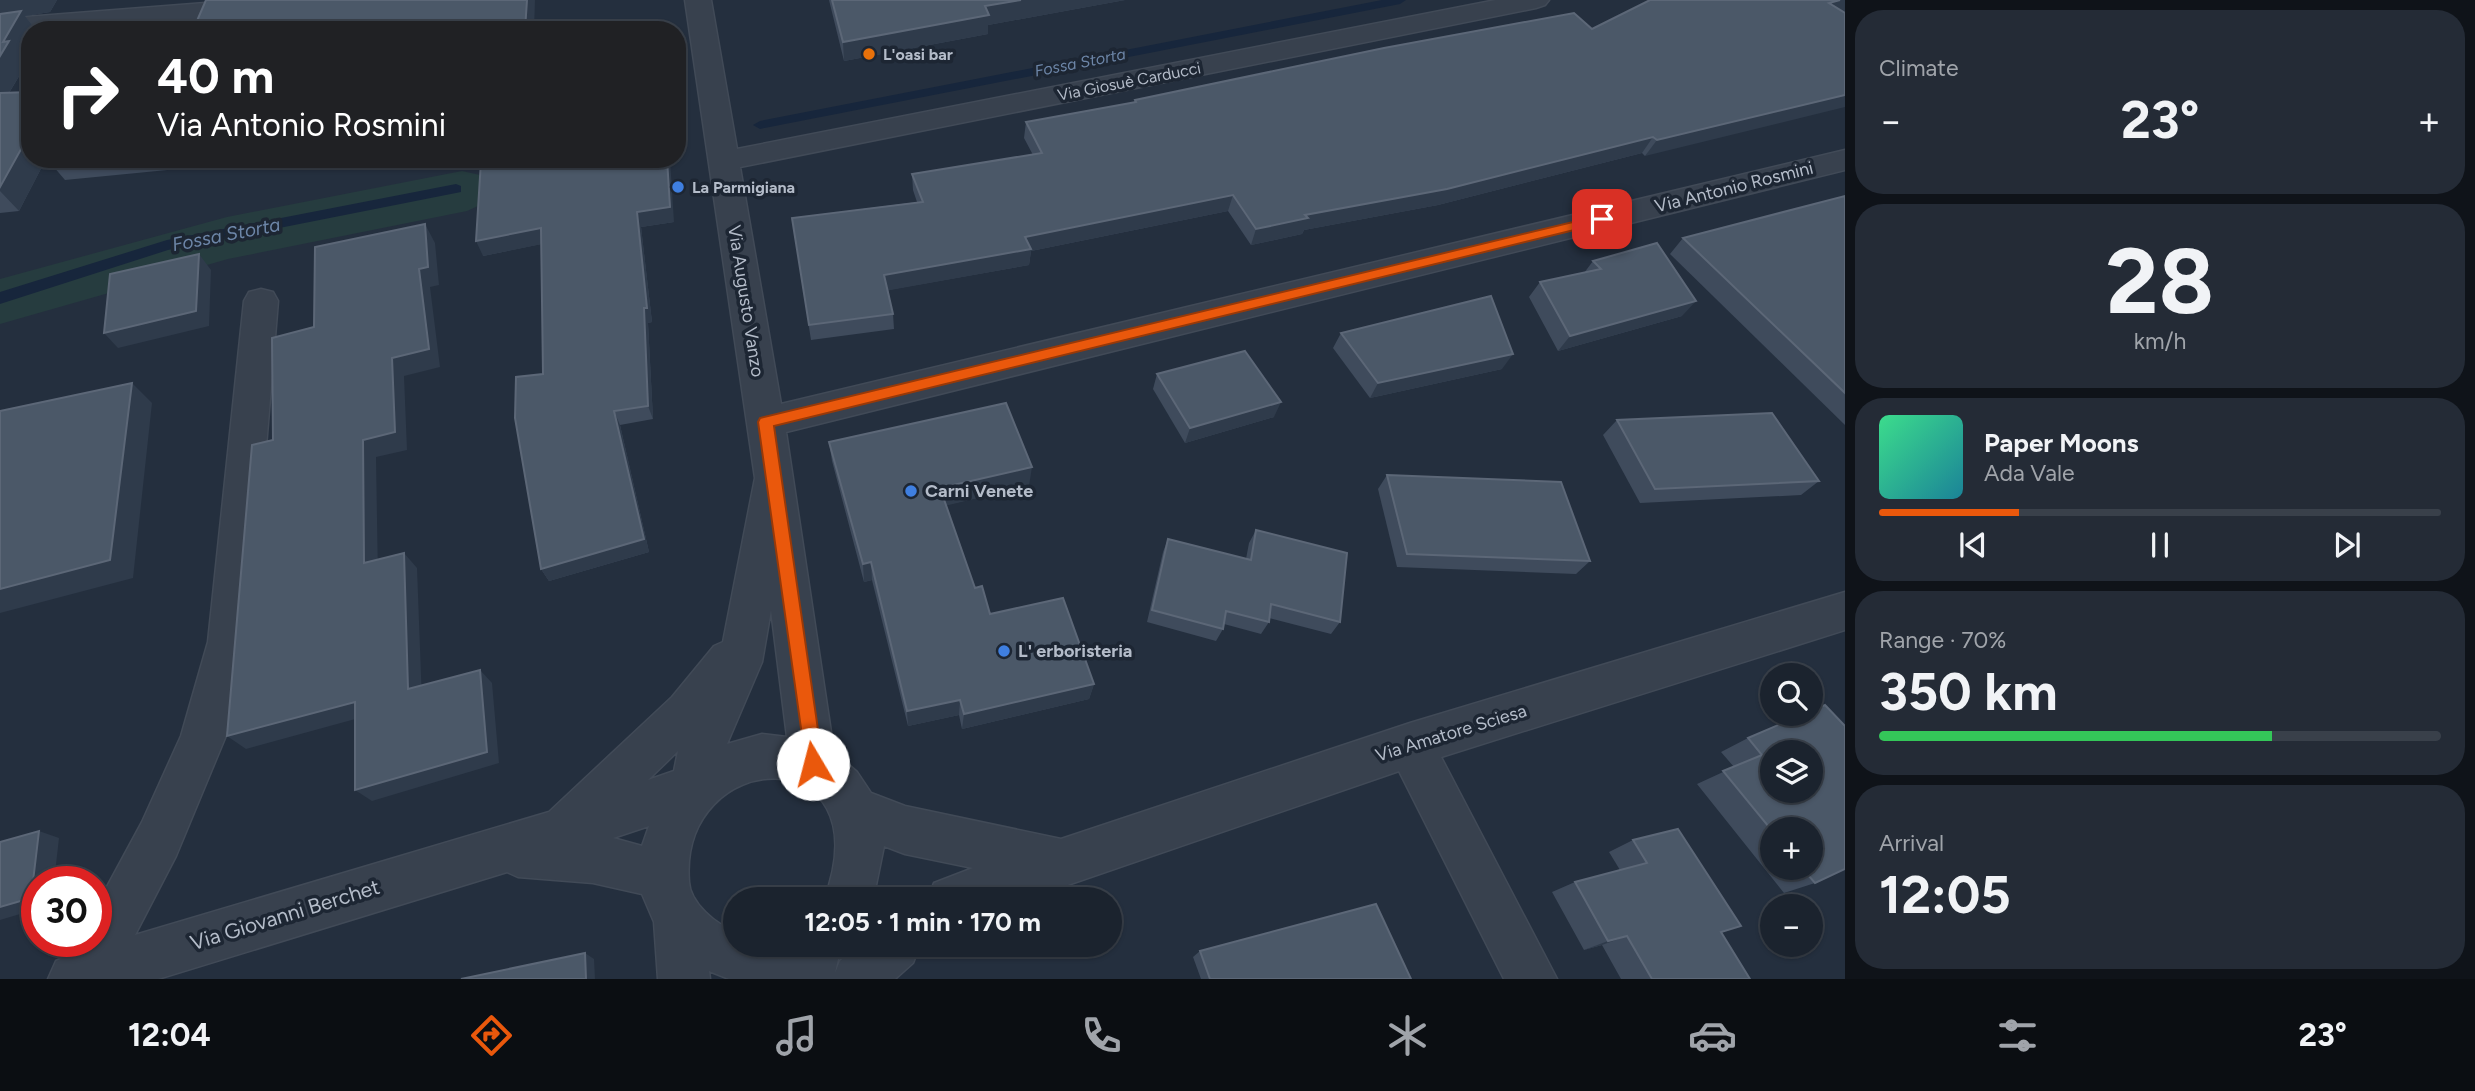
<!DOCTYPE html>
<meta charset="utf-8">
<style>
:root{--surface:#1b232e;--page:#242b36;--text:#f1f3f6;--muted:#a0a4aa;--line:#39404a;--accent:#ea580c}
body{margin:0;font-family:Figtree,sans-serif;background:var(--page);color:var(--text);height:100vh;display:flex;flex-direction:column;font-size:26px;white-space:nowrap}
*{box-sizing:border-box;margin:0}
p{font-size:23px;color:var(--muted)}
.icon{flex:none;width:38px;height:38px;fill:none;stroke:currentColor;stroke-width:2;stroke-linecap:round;stroke-linejoin:round}
.map{position:relative;flex:1;overflow:hidden}
.details{display:flex;flex-direction:column;gap:10px;padding:10px;background:#0f1319;width:630px}
.details>*{flex:none}
.guide{position:absolute;left:21px;top:21px;width:665px;height:147px;border-radius:28px;box-shadow:0 2px 5px #0004,0 0 0 2px var(--line);background:#202124;color:#fff;overflow:hidden}
.fabs{position:absolute;left:1760px;top:663px;display:grid;gap:14px}
.fabs a{display:grid;place-items:center;width:63px;height:63px;border-radius:50%;background:var(--surface);box-shadow:0 2px 5px #0004,0 0 0 2px var(--line);font-size:35px}
.speed{position:absolute;left:21px;top:866px;display:flex;gap:14px;font-size:35px;font-weight:700;text-align:center}
.speed>*{display:grid;place-content:center;width:91px;height:91px;border-radius:50%;background:var(--surface);box-shadow:0 2px 5px #0004,0 0 0 2px var(--line);line-height:1}
.speed .limit{border:10px solid #d22;background:#fff;color:#111}
.pin{position:absolute;display:grid;place-items:center;width:60px;height:60px;color:#fff;margin:-30px;border-radius:14px;box-shadow:0 4px 10px #0006}
.me{position:absolute;width:77px;margin:-38px;rotate:352deg;stroke-linejoin:round;filter:drop-shadow(0 0 5px #0008)}
.turn{display:flex;align-items:center;gap:24px;height:147px;padding:0 21px;font-size:32px}
.turn .icon{width:91px;height:91px;stroke-width:2.5}
.turn b{display:block;font-size:49px;line-height:60px}
.big{font-size:52px;font-weight:700;line-height:1.1}
.details .widget{flex:1;display:flex;flex-direction:column;justify-content:center;gap:10px;min-width:0;padding:0 24px;border-radius:28px;background:var(--page)}
.details .dial{align-items:center;gap:0}
.dial b{font-size:91px;line-height:1}
.song{display:flex;align-items:center;gap:21px}
.cover{width:84px;height:84px;border-radius:10px;background:linear-gradient(135deg,hsl(150 70% 55%),hsl(190 70% 35%))}
.played{height:7px;border-radius:4px;background:linear-gradient(90deg,var(--accent) 25%,var(--line) 25%)}
.keys{display:flex;justify-content:space-around;direction:ltr}
.heat{display:flex;justify-content:space-between;align-items:center;font-size:38px;direction:ltr}
.charge{height:10px;border-radius:5px;background:linear-gradient(90deg,#34c759 70%,var(--line) 0)}
.trip{position:absolute;left:723px;top:887px;width:399px;height:70px;border-radius:35px;background:var(--surface);box-shadow:0 2px 5px #0004,0 0 0 2px var(--line);font-weight:700;line-height:70px;text-align:center}
.tabs{display:flex;height:112px;justify-content:space-around;align-items:center;background:#0b0e12;color:var(--muted)}
.tabs .icon{width:49px;height:49px}
.tabs .selected{color:var(--accent)}
.tabs b{font-size:32px;color:var(--text)}
main{display:flex;flex:1;min-height:0}
.map>svg:first-child{display:block}
.green{fill:#263c3f}
.lines{fill:none;stroke-linecap:round;stroke-linejoin:round}
.stream{fill:#17263c;fill-rule:evenodd}
.minor-casing{stroke:#414a57;stroke-width:3}
.tertiary-casing{stroke:#414a57;stroke-width:3}
.minor{fill:#38414e;fill-rule:evenodd}
.tertiary{fill:#38414e;fill-rule:evenodd}
.wall{fill:#3f4b5c;fill-rule:evenodd}
.shaded-wall{fill:#2f3b4b}
.building{fill:#4b5868;stroke:#5c6777;stroke-width:2;fill-rule:evenodd}
.route{fill:#ea580c;stroke:#983908;stroke-width:2}
.food-dot{fill:#e8710a;stroke:#1d2633;stroke-width:2.5}
.shop-dot{fill:#3f7fe0;stroke:#1d2633;stroke-width:2.5}
.labels{text-anchor:middle;stroke-width:7;stroke-linejoin:round;paint-order:stroke}
.far-poi-label{font-size:16px;font-weight:bold;fill:#b4bcc9;stroke:#1d2633;text-anchor:start}
.far-water-label{font-size:16px;font-style:italic;fill:#6d86a8;stroke:#1d2633}
.far-street-label{font-size:16px;fill:#b4bcc9;stroke:#1d2633}
.street-label{font-size:18px;fill:#b4bcc9;stroke:#1d2633}
.poi-label{font-size:18px;font-weight:bold;fill:#b4bcc9;stroke:#1d2633;text-anchor:start}
.water-label{font-size:19px;font-style:italic;fill:#6d86a8;stroke:#1d2633}
.near-street-label{font-size:21px;fill:#b4bcc9;stroke:#1d2633}
</style>
<main>
<div class="map">
<svg width="1845" height="979" viewBox="0 0 1845 979">
<rect width="100%" height="100%" fill="#242f3e"/>
<!-- green -->
<polygon class="green" points="462,171 480,175 485,194 478,206 467,211 228,259 0,324 0,279 227,217"/>
<g class="lines">
<!-- stream -->
<g class="stream">
<polygon points="1382,0 1406,0 1400,4 760,129 753,125 760,121"/>
<polygon points="456,184 461,186 461,192 168,250 0,304 0,292 167,240"/>
</g>
<!-- minor casing -->
<g class="minor-casing">
<path id="minor" d="M685 0H711L737 149 1496 0H1549L1545 5 1536 8 740 167 781 404 1845 150V170L786 432 834 752 857 772 871 793 905 806 1061 839 1410 723 1845 592V630L1441 757 1557 979H1504L1399 771 1024 900H927L934 883 973 868 905 854 884 846 873 900H824C885 736 678 746 689 882 690 902 716 926 735 930V945H841L835 973 840 961 858 945H920L913 963 895 979H729L709 971 710 979H658L654 922 642 894 593 883 518 877 507 872 158 979H48L56 961 70 955 77 942H96V907L142 822 181 736 208 642 244 301 249 292 261 289 273 292 278 301 250 642 225 738 176 856 135 935 549 812 672 697 714 646 723 642 755 478ZM771 610 787 737 762 734 727 744 762 662ZM678 751 674 771 648 780ZM649 826 642 846 613 838Z"/>
</g>
<!-- tertiary casing -->
<g class="tertiary-casing">
<polygon id="tertiary" points="244,0 357,0 353,5 344,8 66,30 30,30 30,33 0,35 0,19"/>
</g>
<!-- minor -->
<use href="#minor" class="minor"/>
<!-- tertiary -->
<use href="#tertiary" class="tertiary"/>
</g>
<!-- wall -->
<g class="wall">
<polygon points="0,0 57,0 50,12 25,16 36,30 30,30 30,47 23,59 27,63 9,93 30,159 46,159 19,211 0,213"/>
<polygon points="829,0 1125,0 988,25 988,34 844,61"/>
<polygon points="1845,0 1845,11 1645,156 1642,153 1438,205 1304,230 1302,234 1251,245 1228,211 1031,251 1029,265 888,290 893,314 894,329 811,340 792,218 917,202 913,190 912,174 1033,155 1024,138 1026,122 1134,103 1135,100 1592,29"/>
<polygon points="47,159 201,159 198,167 65,180"/>
<polygon points="481,161 674,222 641,227 652,322 648,323 653,419 620,425 649,552 549,581 541,569 543,374 541,244 483,256"/>
<polygon points="1845,196 1845,425 1670,254 1683,238"/>
<polygon points="1593,261 1682,316 1558,351 1529,297 1540,282 1584,273"/>
<polygon points="1341,333 1502,369 1370,398 1333,348"/>
<polygon points="1157,374 1274,417 1185,443 1153,389"/>
<polygon points="1617,420 1819,481 1801,495 1640,503 1603,435"/>
<polygon points="829,442 1029,486 946,505 975,588 990,614 1094,684 1089,699 962,729 959,715 908,726 872,580 864,582 832,461"/>
<polygon points="1387,475 1590,561 1576,574 1397,567 1378,489"/>
<polygon points="1256,530 1340,622 1331,634 1269,618 1269,622 1261,634 1224,624 1223,629 1216,641 1147,622 1163,552 1168,539 1246,559 1249,543"/>
<path d="M1845 726 1815 883 1784 893 1697 784 1734 767 1721 752 1748 738ZM1773 830 1811 868H1773Z"/>
<polygon points="1633,840 1721,932 1750,979 1621,979 1602,945 1584,950 1552,892 1575,882 1620,870 1609,852"/>
<polygon points="1200,951 1411,979 1201,979 1193,957"/>
</g>
<!-- shaded-wall -->
<g class="shaded-wall">
<polygon points="0,0 57,0 50,12 25,16 36,30 30,30 30,47 23,59 27,63 7,96 0,113 0,56 3,42 0,19"/>
<polygon points="527,0 535,0 534,30 525,30"/>
<polygon points="1021,0 1125,0 988,25 988,34 844,61 843,42 985,6"/>
<polygon points="1840,0 1845,0 1845,11 1817,19 1829,3"/>
<polygon points="1845,95 1845,107 1645,156 1657,140"/>
<polygon points="30,133 30,159 46,159 19,211 0,191 0,187"/>
<polygon points="1653,137 1642,153 1438,205 1304,230 1302,234 1251,245 1256,229 1305,215"/>
<polygon points="192,159 201,159 198,167"/>
<polygon points="667,159 670,159 674,222 641,227 652,322 648,323 653,419 648,406 637,212"/>
<polygon points="1233,195 1228,211 1031,251 1029,265 885,291 884,275 1025,237"/>
<polygon points="425,224 435,243 439,285 430,287 440,367 404,376 407,450 376,457 378,579 364,563 363,440 392,358"/>
<polygon points="541,228 547,243 483,256 476,241"/>
<polygon points="199,254 211,270 209,326 118,348 104,333"/>
<polygon points="1696,301 1682,316 1558,351 1570,336"/>
<polygon points="1513,354 1502,369 1370,398 1378,383"/>
<polygon points="132,383 152,403 133,578 0,613 0,589"/>
<polygon points="1281,402 1274,417 1185,443 1190,428"/>
<polygon points="614,411 620,425 649,552 549,581 541,569"/>
<polygon points="1032,467 1029,486 940,507 940,488"/>
<polygon points="404,553 417,568 422,702 408,689"/>
<polygon points="871,562 872,580 864,582 863,564"/>
<polygon points="480,670 492,683 499,763 372,801 355,790"/>
<polygon points="1094,684 1089,699 962,729 964,714"/>
<polygon points="960,700 959,715 908,726 907,711"/>
<polygon points="355,702 370,715 246,749 227,736"/>
<polygon points="39,831 59,838 54,882 37,882 37,909 0,920 0,907"/>
<polygon points="1627,936 1602,945 1584,950 1608,941"/>
<polygon points="585,953 594,959 595,979 586,979"/>
</g>
<!-- building -->
<g class="building">
<polygon points="206,0 527,0 525,30 193,30"/>
<polygon points="832,0 1021,0 985,6 989,15 843,42"/>
<polygon points="1650,0 1840,0 1829,3 1845,13 1845,95 1657,140 1653,137 1447,189 1305,215 1308,218 1256,229 1233,195 1025,237 1031,249 884,275 893,314 809,325 792,218 923,202 912,174 1042,153 1026,122 1136,102 1135,100 1384,48 1574,13 1592,29"/>
<polygon points="21,11 3,42 9,41 0,56 0,14"/>
<polygon points="30,92 30,133 0,187 0,93"/>
<polygon points="491,159 667,159 670,207 637,212 647,308 644,308 648,406 614,411 644,539 541,569 515,418 516,377 543,374 541,228 476,241 481,161"/>
<polygon points="1845,196 1845,393 1683,238"/>
<polygon points="425,224 428,267 419,269 429,349 392,358 395,432 363,440 364,563 404,553 408,689 480,670 487,752 355,790 355,702 227,736 252,445 273,440 272,338 314,327 315,247"/>
<polygon points="1657,243 1696,301 1570,336 1540,282 1601,269 1593,261"/>
<polygon points="199,254 196,311 104,333 110,274"/>
<polygon points="1491,296 1513,354 1378,383 1341,333"/>
<polygon points="1245,351 1281,402 1190,428 1157,374"/>
<polygon points="132,383 110,560 0,589 0,411"/>
<polygon points="1006,403 1032,467 940,488 975,588 982,586 990,614 1063,598 1094,684 964,714 960,700 907,711 871,562 863,564 829,442"/>
<polygon points="1772,413 1819,481 1655,489 1617,420"/>
<polygon points="1387,475 1561,482 1590,561 1407,554"/>
<polygon points="1256,530 1347,553 1340,622 1271,604 1269,622 1226,611 1223,629 1152,610 1168,539 1251,560"/>
<path d="M1825 705 1845 726V869L1815 883 1802 868H1811V830H1773V832L1723 771 1762 755 1748 738 1804 714H1811V711ZM1773 752H1811V791H1773Z"/>
<polygon points="1678,829 1741,926 1721,932 1750,979 1652,979 1627,936 1608,941 1575,882 1647,863 1633,840"/>
<polygon points="39,831 31,898 0,907 0,842"/>
<polygon points="1376,904 1411,979 1210,979 1200,951"/>
<polygon points="585,953 586,979 461,979"/>
</g>
<!-- route -->
<polygon class="route" points="1602,215 1609,219 1607,222 774,426 823,764 820,771 813,773 807,771 758,422 760,418"/>
<!-- markers -->
<circle class="food-dot" cx="869" cy="54" r="7"/>
<g class="shop-dot">
<circle cx="678" cy="187" r="7"/>
<circle cx="911" cy="491" r="7"/>
<circle cx="1004" cy="651" r="7"/>
</g>
<g class="labels">
<!-- far-poi labels -->
<g class="far-poi-label">
<text x="883" y="60">L'oasi bar</text>
<text x="692" y="193">La Parmigiana</text>
</g>
<!-- far-water labels -->
<g class="far-water-label">
<text transform="translate(1080 62) rotate(-11)" y="6">Fossa Storta</text>
</g>
<!-- far-street labels -->
<g class="far-street-label">
<text transform="translate(1129 81) rotate(-11)" y="6">Via Giosuè Carducci</text>
</g>
<!-- street labels -->
<g class="street-label">
<text transform="translate(1734 187) rotate(-14)" y="6">Via Antonio Rosmini</text>
<text transform="translate(746 301) rotate(81)" y="6">Via Augusto Vanzo</text>
<text transform="translate(1451 733) rotate(-17)" y="6">Via Amatore Sciesa</text>
</g>
<!-- poi labels -->
<g class="poi-label">
<text x="925" y="497">Carni Venete</text>
<text x="1018" y="657">L' erboristeria</text>
</g>
<!-- water labels -->
<g class="water-label">
<text transform="translate(226 234) rotate(-11)" y="7">Fossa Storta</text>
</g>
<!-- near-street labels -->
<g class="near-street-label">
<text transform="translate(285 915) rotate(-17)" y="7">Via Giovanni Berchet</text>
</g>
</g>
</svg>
<div class="fabs">
<a><svg class="icon" aria-label="search" viewBox="0 0 24 24"><circle cx="10" cy="10" r="6"/><path d="M15 15l6 6"/></svg></a>
<a><svg class="icon" aria-label="layers" viewBox="0 0 24 24"><path d="M12 4l9 5-9 5-9-5zM3 14l9 5 9-5"/></svg></a>
<a>+</a>
<a>−</a>
</div>
<div class="speed"><div class="limit">30</div></div>
<div class="pin" style="left:1602px;top:219px;background:#d93025"><svg class="icon" aria-label="arrive" viewBox="0 0 24 24"><path d="M6 21V4h12l-3 4 3 4H6"/></svg></div>
<svg class="me" style="left:813px;top:764px" viewBox="-20 -20 40 40"><circle r="19" fill="#fff"/><path d="M0-13L10 11 0 6-10 11z" fill="#ea580c"/></svg>
<div class="trip">12:05 · 1 min · 170 m</div>
<div class="guide">
<div class="turn"><svg class="icon" aria-label="right" viewBox="0 0 24 24"><path d="M7 20v-9h11M14 6l5 5-5 5"/></svg><div><b>40 m</b>Via Antonio Rosmini</div></div>
</div>
</div>
<section class="details">
<div class="widget"><p>Climate</p>
<div class="heat"><a>−</a><b class="big">23°</b><a>+</a></div>
</div>
<div class="widget dial"><b>28</b><p>km/h</p></div>
<div class="widget">
<div class="song"><i class="cover"></i><div><b>Paper Moons</b><p>Ada Vale</p></div></div>
<div class="played"></div>
<div class="keys"><svg class="icon" aria-label="previous" viewBox="0 0 24 24"><path d="M18 5L8 12l10 7zM5 5v14"/></svg><svg class="icon" aria-label="pause" viewBox="0 0 24 24"><path d="M8 5v14M16 5v14"/></svg><svg class="icon" aria-label="next" viewBox="0 0 24 24"><path d="M6 5l10 7-10 7zM19 5v14"/></svg></div>
</div>
<div class="widget"><p>Range · 70%</p><b class="big">350 km</b><div class="charge"></div></div>
<div class="widget"><p>Arrival</p><b class="big">12:05</b></div>
</section>
</main>
<nav class="tabs">
<b>12:04</b>
<svg class="icon selected" aria-label="directions" viewBox="0 0 24 24"><path d="M12 3l9 9-9 9-9-9zM9 14v-3h6M13 9l2 2-2 2"/></svg>
<svg class="icon" aria-label="music" viewBox="0 0 24 24"><path d="M9 18V5l10-2v13"/><circle cx="6" cy="18" r="3"/><circle cx="16" cy="16" r="3"/></svg>
<svg class="icon" aria-label="phone" viewBox="0 0 24 24"><path d="M5 4h4l2 5-3 2q2 4 5 5l2-3 5 2v4C11 20 4 13 5 4z"/></svg>
<svg class="icon" aria-label="climate" viewBox="0 0 24 24"><path d="M12 3v18M4 7l16 10M4 17L20 7"/></svg>
<svg class="icon" aria-label="car" viewBox="0 0 24 24"><path d="M5 17H2v-5l4-1 3-4h7l3 4 3 1v5h-3M9 17h6M6 11h13"/><circle cx="7" cy="17" r="2"/><circle cx="17" cy="17" r="2"/></svg>
<svg class="icon" aria-label="filters" viewBox="0 0 24 24"><path d="M4 7h16M4 17h16"/><circle cx="9" cy="7" r="2"/><circle cx="15" cy="17" r="2"/></svg>
<b>23°</b>
</nav>
